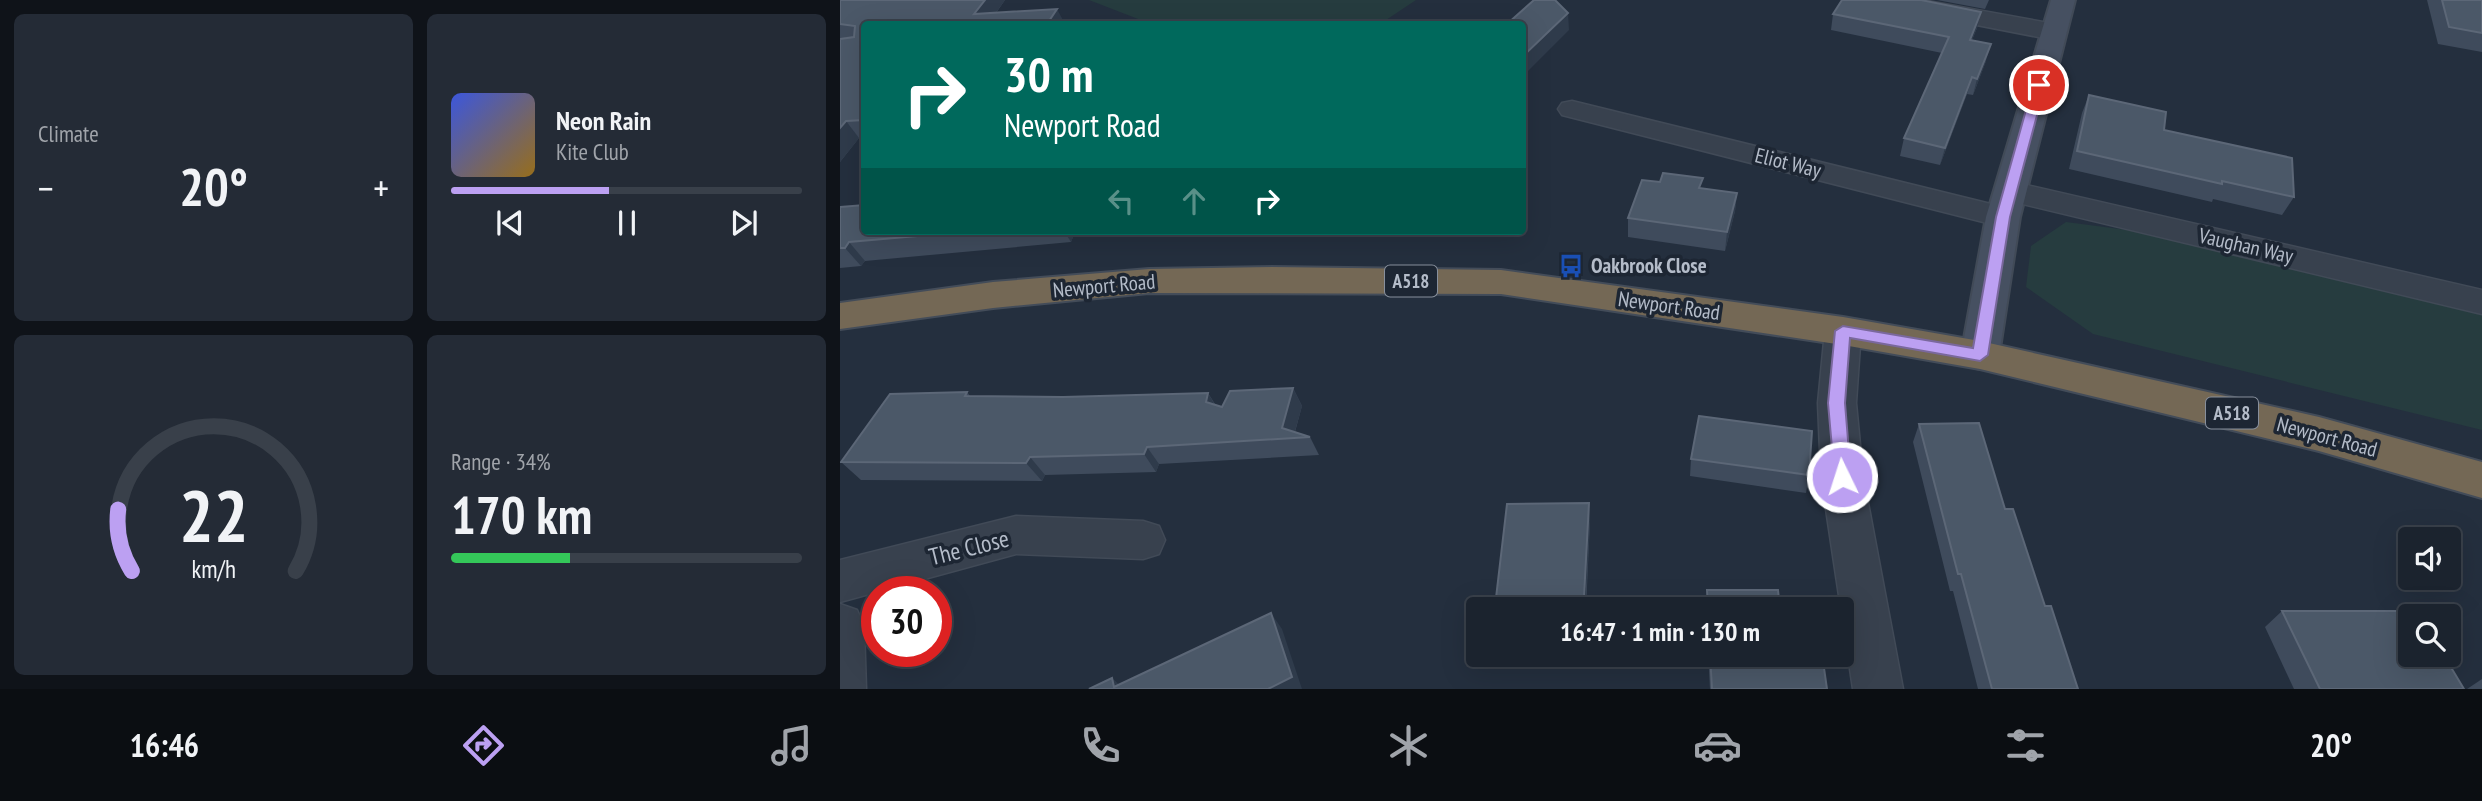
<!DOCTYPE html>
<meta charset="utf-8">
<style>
:root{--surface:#1b232e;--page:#242b36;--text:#f1f3f6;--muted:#a0a4aa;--line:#39404a;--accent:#bca0f2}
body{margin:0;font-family:"PT Sans Narrow",sans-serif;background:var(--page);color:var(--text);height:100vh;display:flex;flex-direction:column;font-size:26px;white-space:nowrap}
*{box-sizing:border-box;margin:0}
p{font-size:23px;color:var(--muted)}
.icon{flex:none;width:38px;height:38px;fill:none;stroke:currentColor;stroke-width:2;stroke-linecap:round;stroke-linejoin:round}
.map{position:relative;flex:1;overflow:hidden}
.details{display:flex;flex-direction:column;gap:14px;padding:14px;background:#0f1319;width:840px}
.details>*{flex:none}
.banner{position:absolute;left:21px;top:21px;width:665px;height:214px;border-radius:7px;box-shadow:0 7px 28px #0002,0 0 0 2px var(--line);background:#00695c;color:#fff;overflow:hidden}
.tools{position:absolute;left:1558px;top:527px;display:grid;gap:14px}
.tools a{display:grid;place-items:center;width:63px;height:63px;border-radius:7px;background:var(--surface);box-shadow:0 7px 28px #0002,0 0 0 2px var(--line);font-size:35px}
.speed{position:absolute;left:21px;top:576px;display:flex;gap:14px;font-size:35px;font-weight:700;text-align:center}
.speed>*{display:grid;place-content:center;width:91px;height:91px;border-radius:50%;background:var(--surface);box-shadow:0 7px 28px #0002,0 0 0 2px var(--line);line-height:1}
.speed .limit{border:10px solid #d22;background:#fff;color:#111}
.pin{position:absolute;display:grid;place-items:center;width:60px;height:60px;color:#fff;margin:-30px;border:4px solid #fff;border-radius:50%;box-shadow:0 2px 7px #0007}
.me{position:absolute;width:77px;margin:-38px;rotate:356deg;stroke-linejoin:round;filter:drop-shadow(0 0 5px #0008)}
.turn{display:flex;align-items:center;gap:24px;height:147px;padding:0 28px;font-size:32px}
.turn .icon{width:91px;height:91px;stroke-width:2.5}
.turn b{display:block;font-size:49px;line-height:60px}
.lanes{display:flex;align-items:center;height:66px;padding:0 28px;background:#0003;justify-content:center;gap:35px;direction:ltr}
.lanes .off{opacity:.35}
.big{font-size:52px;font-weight:600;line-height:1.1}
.details .card{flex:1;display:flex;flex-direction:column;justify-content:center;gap:10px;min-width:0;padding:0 24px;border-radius:10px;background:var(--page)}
.details .dial{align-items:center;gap:0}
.dial svg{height:182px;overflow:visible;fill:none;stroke:var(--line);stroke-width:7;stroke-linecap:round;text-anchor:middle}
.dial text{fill:var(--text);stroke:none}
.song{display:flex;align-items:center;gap:21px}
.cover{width:84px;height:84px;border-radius:10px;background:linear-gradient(135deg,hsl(230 70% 55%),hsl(40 70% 35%))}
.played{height:7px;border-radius:4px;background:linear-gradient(90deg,var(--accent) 45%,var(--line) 45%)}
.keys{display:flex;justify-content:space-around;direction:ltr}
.heat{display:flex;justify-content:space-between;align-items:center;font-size:38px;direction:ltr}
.charge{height:10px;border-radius:5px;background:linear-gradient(90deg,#34c759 34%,var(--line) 0)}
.details .tiles{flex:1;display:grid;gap:14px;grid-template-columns:repeat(2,1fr)}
.trip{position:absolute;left:626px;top:597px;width:388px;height:70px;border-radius:7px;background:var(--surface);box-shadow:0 7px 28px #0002,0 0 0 2px var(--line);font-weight:600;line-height:70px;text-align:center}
.menu{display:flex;height:112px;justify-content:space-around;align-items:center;background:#0b0e12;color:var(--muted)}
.menu .icon{width:49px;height:49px}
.menu .selected{color:var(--accent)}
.menu b{font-size:32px;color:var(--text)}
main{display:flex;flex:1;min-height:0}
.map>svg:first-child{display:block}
.green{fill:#263c3f}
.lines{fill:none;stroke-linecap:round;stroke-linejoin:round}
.street-casing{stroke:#414a57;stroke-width:3}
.secondary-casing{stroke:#414a57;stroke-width:4}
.highway-casing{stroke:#434c59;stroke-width:4}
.street{fill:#38414e;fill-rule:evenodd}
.secondary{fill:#465061;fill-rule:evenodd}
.highway{fill:#746855;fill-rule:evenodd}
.wall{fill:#3f4b5c}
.shaded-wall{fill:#2f3b4b}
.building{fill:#4b5868;stroke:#5c6777;stroke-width:2}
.route{fill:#bca0f2;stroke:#7a689d;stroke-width:2}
.labels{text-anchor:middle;stroke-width:7;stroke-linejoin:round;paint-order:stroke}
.shield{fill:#1d2633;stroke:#878f9c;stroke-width:2}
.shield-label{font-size:19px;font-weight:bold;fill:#b4bcc9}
.street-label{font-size:21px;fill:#b4bcc9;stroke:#1d2633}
.poi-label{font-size:21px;font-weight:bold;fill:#b4bcc9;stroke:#1d2633;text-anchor:start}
.near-street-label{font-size:24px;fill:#b4bcc9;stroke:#1d2633}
</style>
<main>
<section class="details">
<div class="tiles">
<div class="card"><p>Climate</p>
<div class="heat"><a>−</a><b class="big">20°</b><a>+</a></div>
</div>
<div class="card">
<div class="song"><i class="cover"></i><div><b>Neon Rain</b><p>Kite Club</p></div></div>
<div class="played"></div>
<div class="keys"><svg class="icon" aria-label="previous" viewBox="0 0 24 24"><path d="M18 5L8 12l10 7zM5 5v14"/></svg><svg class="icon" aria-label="pause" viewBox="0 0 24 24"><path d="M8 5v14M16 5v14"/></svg><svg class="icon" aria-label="next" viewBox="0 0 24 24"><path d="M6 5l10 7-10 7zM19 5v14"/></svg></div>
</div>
<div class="card dial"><svg viewBox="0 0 100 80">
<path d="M14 69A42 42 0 1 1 86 69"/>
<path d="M14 69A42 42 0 0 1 8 42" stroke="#bca0f2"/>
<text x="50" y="56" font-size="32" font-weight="700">22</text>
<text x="50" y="72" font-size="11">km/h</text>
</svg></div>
<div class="card"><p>Range · 34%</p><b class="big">170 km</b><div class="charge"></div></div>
</div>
</section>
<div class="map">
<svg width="1642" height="689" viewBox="0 0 1642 689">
<rect width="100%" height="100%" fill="#242f3e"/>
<!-- green -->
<g class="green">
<polygon points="249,0 576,0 543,22 551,24 311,24"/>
<polygon points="1226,222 1295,231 1642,315 1642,430 1253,334 1186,287 1191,246"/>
</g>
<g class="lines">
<!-- street casing -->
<g class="street-casing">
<g id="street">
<polygon points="1032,0 1082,0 1214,24 1223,27 1227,32 1223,37 1214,40 1044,7 1036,5"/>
<polygon points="732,101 1163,207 1174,210 1179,217 1174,224 1163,227 722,115 718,109 722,103"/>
<polygon points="1169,181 1642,290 1642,314 1158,198 1154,191 1158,184"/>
<polygon points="1003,318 1016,322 1021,331 1016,403 1023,476 1063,689 1013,689 981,476 978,403 985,331 990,322"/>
<polygon points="176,516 303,521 319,526 325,540 319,554 303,559 176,554 0,602 0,560"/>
<polygon points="0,604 17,610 24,626 26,689 0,689"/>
</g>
</g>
<!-- secondary casing -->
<g class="secondary-casing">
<polygon id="secondary" points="1211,0 1235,0 1180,217 1159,355 1154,365 1140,369 1126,365 1121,355 1146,217"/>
</g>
<!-- highway casing -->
<g class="highway-casing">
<polygon id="highway" points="433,267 661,270 1003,317 1140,341 1479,417 1642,462 1642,498 1479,451 1140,369 1003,345 661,294 309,293 153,308 0,329 0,303 153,282 309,269"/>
</g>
<!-- street -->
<use href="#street" class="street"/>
<!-- secondary -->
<use href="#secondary" class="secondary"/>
<!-- highway -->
<use href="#highway" class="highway"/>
</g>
<!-- wall -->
<g class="wall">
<polygon points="0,0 165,0 156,13 24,24 24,138 19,138 0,162"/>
<polygon points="1097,0 1149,0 1145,9"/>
<polygon points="1587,0 1642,0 1642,52 1598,44"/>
<polygon points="1141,12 1137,28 1132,40 1146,61 1133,95 1127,94 1100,165 1060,156 1064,138 1102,53 991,30 993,14"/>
<polygon points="1249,95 1324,130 1454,197 1442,215 1373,199 1372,202 1229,169 1242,113"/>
<polygon points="862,188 897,193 895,211 885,251 788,237 788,218"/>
<polygon points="0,207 24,231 297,231 233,237 231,242 25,261 21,266 0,268"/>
<polygon points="453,388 462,406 455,432 470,437 479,455 319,464 316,472 205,475 202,481 21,480 1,462 127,392 130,396 223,397 368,393 375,404 382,407"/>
<polygon points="1079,424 1165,509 1238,689 1138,689 1113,591 1110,591 1073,442"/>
<polygon points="851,459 969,475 966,493 850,476"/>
<polygon points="750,521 746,609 659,609 656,598"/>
<polygon points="1442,611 1624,689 1454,689 1425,627"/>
<polygon points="868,654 982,654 987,689 870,689"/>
<polygon points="1642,679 1642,689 1627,689"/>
</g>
<!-- shaded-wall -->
<g class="shaded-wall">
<polygon points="145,0 165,0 148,24 134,14"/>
<polygon points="217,9 225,24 207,24"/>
<polygon points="1141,12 1137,28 1125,56 1130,40"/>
<polygon points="728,13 729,30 682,77 682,57"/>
<polygon points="1151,44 1146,61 1133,95 1137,79"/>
<polygon points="1132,77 1127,94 1100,165 1105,148"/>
<polygon points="6,121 19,138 0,162 0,128"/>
<polygon points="897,193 895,211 885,251 887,232"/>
<polygon points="224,231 230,231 233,237 231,242"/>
<polygon points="9,242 25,261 21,266 5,248"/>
<polygon points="453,388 462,406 453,438 442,428"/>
<polygon points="368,393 379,412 366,402"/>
<polygon points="307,447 319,464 316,472 304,454"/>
<polygon points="190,457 205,475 202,481 186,463"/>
<polygon points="749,503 750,521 745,609 744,597"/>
<polygon points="431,613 442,629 462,689 428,689"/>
<polygon points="272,678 284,689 274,687"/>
</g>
<!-- building -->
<g class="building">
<polygon points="0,0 145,0 134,14 217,9 207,24 24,24 24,120 6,121 0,128 0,39 14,37 15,26 0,24"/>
<polygon points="694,0 715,0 728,13 682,57 682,24 667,24"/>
<polygon points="1002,0 1081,0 1141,12 1130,40 1151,44 1137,79 1132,77 1105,148 1064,138 1109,37 993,14"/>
<polygon points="1602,0 1642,0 1642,33 1609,27"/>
<polygon points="1249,95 1326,112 1324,130 1452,158 1454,197 1382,181 1382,184 1237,151"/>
<polygon points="823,173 863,178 859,188 897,193 887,232 788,218 802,180 820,182"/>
<polygon points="24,205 24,231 135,231 9,242 5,248 0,248 0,207"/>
<polygon points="453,388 442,428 470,437 307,447 304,454 190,457 186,463 1,462 50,394 127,392 125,396 223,397 368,393 366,402 382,407 390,391"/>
<polygon points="859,416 972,431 969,475 851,459"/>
<polygon points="1139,423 1165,509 1173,509 1205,606 1211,606 1238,689 1152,689 1121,574 1118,574 1079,424"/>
<polygon points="749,503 744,597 656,598 667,504"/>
<polygon points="867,590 938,590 940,609 868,609"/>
<polygon points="1442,611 1577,611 1580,616 1570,616 1570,654 1603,654 1624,689 1480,689"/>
<polygon points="431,613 452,677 428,689 249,689 272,678 274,687"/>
<polygon points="870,654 982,654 987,689 872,689"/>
</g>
<!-- route -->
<polygon class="route" points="1199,82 1205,85 1170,217 1148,355 1140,361 1010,338 1005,403 1011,477 1002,484 995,482 988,403 995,331 1003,326 1133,348 1156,217 1193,85"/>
<!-- icons -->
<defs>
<g id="bus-bare" transform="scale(1.89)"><path d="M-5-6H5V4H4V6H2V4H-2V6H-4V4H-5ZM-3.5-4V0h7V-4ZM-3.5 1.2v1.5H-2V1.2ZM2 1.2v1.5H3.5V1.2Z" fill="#1a4fb4" stroke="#1d2633" stroke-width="2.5" paint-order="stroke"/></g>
</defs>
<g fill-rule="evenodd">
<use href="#bus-bare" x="731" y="266"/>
</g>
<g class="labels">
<!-- shield labels -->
<g class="shield">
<rect x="545" y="265.5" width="52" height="31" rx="5"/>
<rect x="1366" y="397.5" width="52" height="31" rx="5"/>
</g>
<g class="shield-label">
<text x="571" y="288">A518</text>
<text x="1392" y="420">A518</text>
</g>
<!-- street labels -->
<g class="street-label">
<text transform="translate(948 163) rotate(14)" y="7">Eliot Way</text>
<text transform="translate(1406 246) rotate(13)" y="7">Vaughan Way</text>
<text transform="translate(264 286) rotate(-5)" y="7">Newport Road</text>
<text transform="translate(829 306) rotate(8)" y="7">Newport Road</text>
<text transform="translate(1487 437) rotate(15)" y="7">Newport Road</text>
</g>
<!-- poi labels -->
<g class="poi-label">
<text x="751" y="273">Oakbrook Close</text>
</g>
<!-- near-street labels -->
<g class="near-street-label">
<text transform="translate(129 548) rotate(-14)" y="8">The Close</text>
</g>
</g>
</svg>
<div class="tools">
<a><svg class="icon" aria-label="sound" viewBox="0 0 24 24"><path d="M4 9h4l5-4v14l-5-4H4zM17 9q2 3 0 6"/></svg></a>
<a><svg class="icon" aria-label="search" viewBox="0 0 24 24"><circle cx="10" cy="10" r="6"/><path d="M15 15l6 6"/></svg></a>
</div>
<div class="speed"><div class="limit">30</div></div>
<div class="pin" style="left:1199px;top:85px;background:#d93025"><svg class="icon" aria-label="arrive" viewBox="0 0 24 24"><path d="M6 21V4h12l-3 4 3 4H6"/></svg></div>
<svg class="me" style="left:1002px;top:477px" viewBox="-20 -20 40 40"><circle r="17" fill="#bca0f2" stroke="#fff" stroke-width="3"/><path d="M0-11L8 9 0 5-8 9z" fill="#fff"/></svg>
<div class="trip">16:47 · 1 min · 130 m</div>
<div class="banner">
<div class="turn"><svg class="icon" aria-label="right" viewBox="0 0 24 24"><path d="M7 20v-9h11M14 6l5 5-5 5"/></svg><div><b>30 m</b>Newport Road</div></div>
<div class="lanes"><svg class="icon off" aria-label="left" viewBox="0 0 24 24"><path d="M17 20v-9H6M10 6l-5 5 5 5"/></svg><svg class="icon off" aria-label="ahead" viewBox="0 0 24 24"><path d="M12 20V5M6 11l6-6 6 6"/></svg><svg class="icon" aria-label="right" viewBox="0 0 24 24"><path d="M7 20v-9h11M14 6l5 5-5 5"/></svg></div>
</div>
</div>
</main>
<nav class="menu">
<b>16:46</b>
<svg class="icon selected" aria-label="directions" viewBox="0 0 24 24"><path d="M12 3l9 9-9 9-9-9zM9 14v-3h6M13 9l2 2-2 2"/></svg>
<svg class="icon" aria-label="music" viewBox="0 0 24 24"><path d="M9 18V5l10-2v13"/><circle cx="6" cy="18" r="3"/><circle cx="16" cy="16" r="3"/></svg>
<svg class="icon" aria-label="phone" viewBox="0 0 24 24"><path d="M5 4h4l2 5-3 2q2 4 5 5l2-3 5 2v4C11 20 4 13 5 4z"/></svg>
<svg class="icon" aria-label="climate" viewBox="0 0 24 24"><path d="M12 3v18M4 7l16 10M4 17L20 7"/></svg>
<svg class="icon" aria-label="car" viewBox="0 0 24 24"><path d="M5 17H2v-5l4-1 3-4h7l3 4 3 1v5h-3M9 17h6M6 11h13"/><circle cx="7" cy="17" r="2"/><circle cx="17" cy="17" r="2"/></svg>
<svg class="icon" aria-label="filters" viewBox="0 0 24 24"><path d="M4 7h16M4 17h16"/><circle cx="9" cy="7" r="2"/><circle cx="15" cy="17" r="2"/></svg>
<b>20°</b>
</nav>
